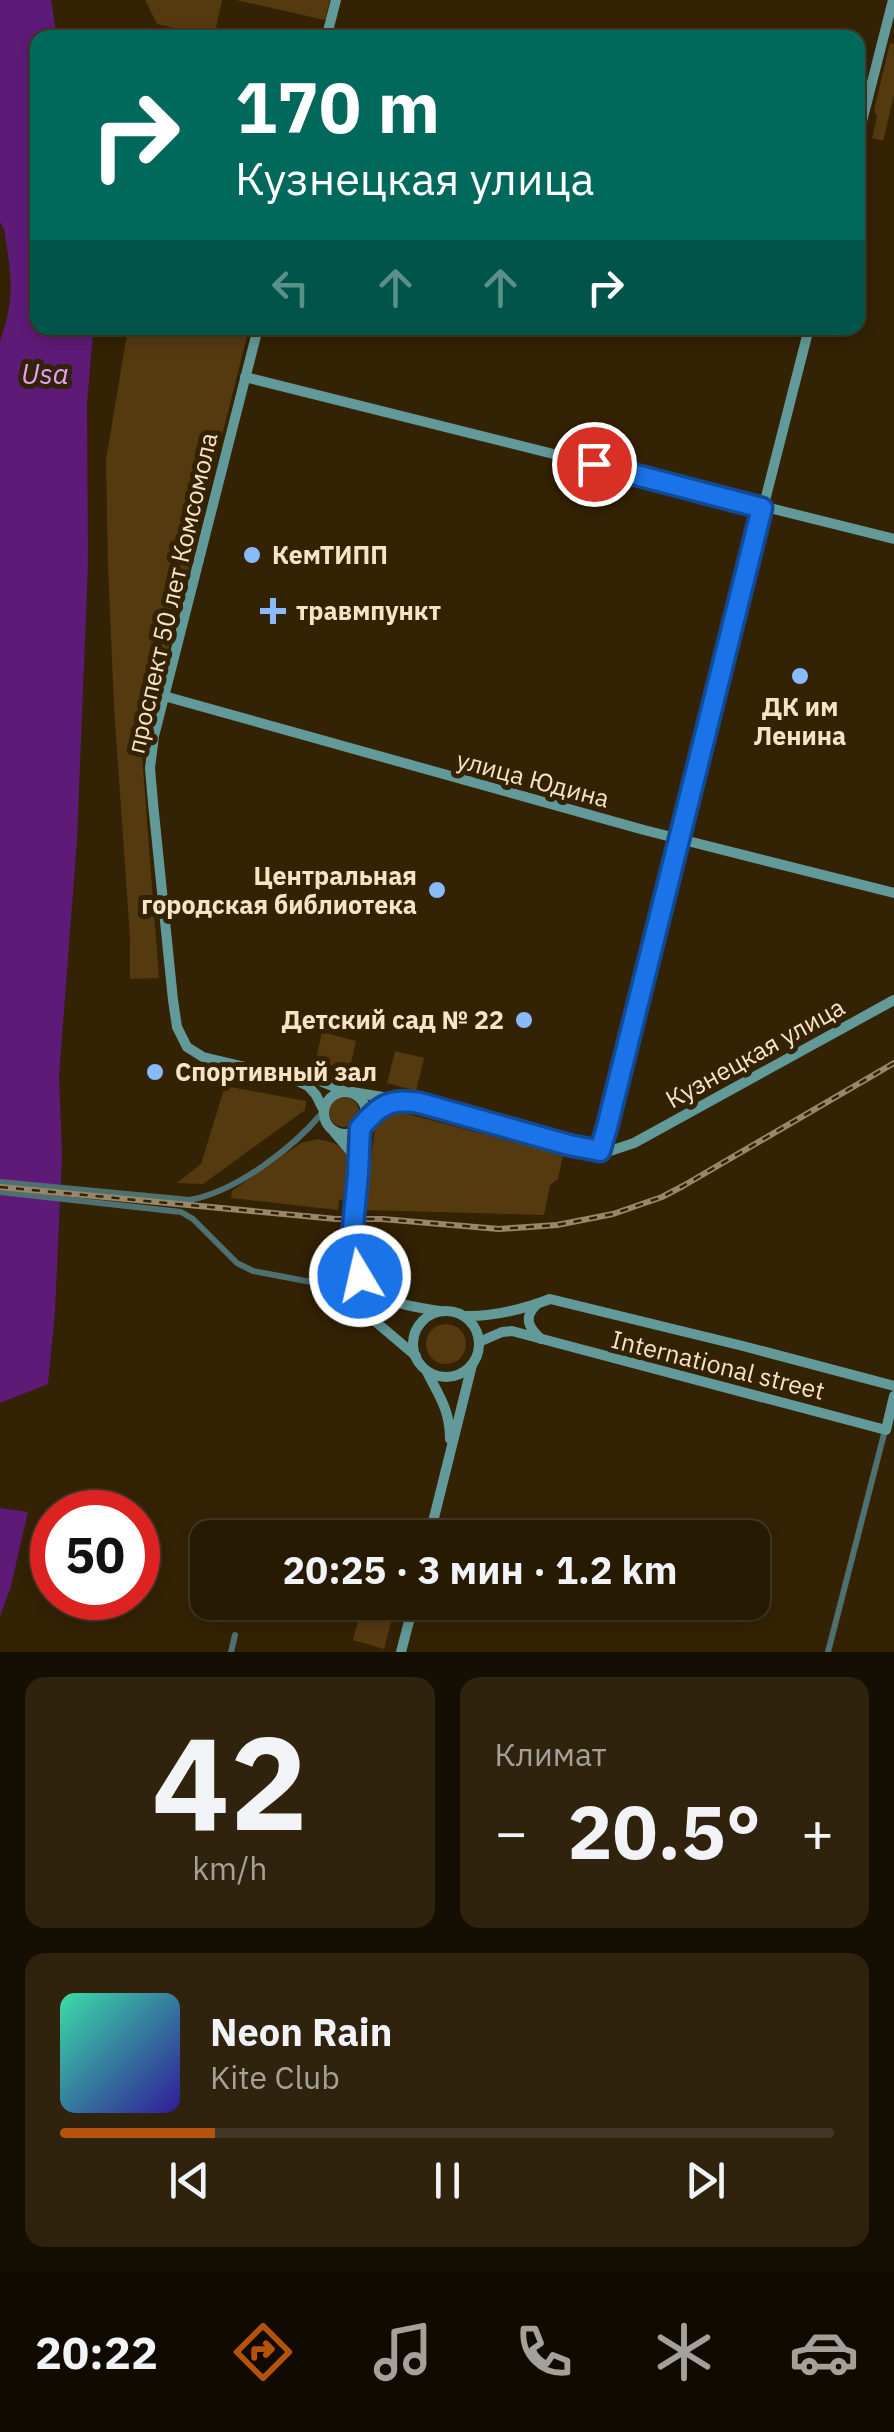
<!DOCTYPE html>
<html lang="ru">
<meta charset="utf-8">
<style>
:root{--surface:#271a03;--page:#2f230d;--text:#f1f3f6;--muted:#a4a19a;--line:#433825;--accent:#b45309}
body{margin:0;font-family:"IBM Plex Sans",sans-serif;background:var(--page);color:var(--text);height:100vh;display:flex;flex-direction:column;font-size:38px;white-space:nowrap}
*{box-sizing:border-box;margin:0}
p{font-size:32px;color:var(--muted)}
.icon{flex:none;width:55px;height:55px;fill:none;stroke:currentColor;stroke-width:2;stroke-linecap:round;stroke-linejoin:round}
.map{position:relative;height:1652px;overflow:hidden}
.details{display:flex;flex-direction:column;gap:25px;padding:25px;background:#150e02;flex:1}
.details>*{flex:none}
.hud{position:absolute;left:30px;top:30px;width:835px;height:305px;border-radius:20px;box-shadow:0 5px 15px #0003,0 0 0 2px var(--line);background:#00695c;color:#fff;overflow:hidden}
.speed{position:absolute;left:30px;top:1490px;display:flex;gap:20px;font-size:50px;font-weight:700;text-align:center}
.speed>*{display:grid;place-content:center;width:130px;height:130px;border-radius:50%;background:var(--surface);box-shadow:0 5px 15px #0003,0 0 0 2px var(--line);line-height:1}
.speed .limit{border:15px solid #d22;background:#fff;color:#111}
.pin{position:absolute;display:grid;place-items:center;width:85px;height:85px;color:#fff;margin:-42px;border:5px solid #fff;border-radius:50%;box-shadow:0 2px 10px #0007}
.me{position:absolute;width:110px;margin:-55px;rotate:351deg;stroke-linejoin:round;filter:drop-shadow(0 0 8px #0008)}
.turn{display:flex;align-items:center;gap:35px;height:210px;padding:0 40px;font-size:45px}
.turn .icon{width:130px;height:130px;stroke-width:2.5}
.turn b{display:block;font-size:70px;line-height:85px}
.lanes{display:flex;align-items:center;height:95px;padding:0 40px;background:#0003;justify-content:center;gap:50px;direction:ltr}
.lanes .off{opacity:.35}
.big{font-size:75px;font-weight:700;line-height:1.1}
.details .card{flex:1;display:flex;flex-direction:column;justify-content:center;gap:15px;min-width:0;padding:0 35px;border-radius:20px;background:var(--page)}
.details .dial{align-items:center;gap:0}
.dial b{font-size:130px;line-height:1}
.song{display:flex;align-items:center;gap:30px}
.cover{width:120px;height:120px;border-radius:15px;background:linear-gradient(135deg,hsl(160 70% 55%),hsl(250 70% 35%))}
.played{height:10px;border-radius:5px;background:linear-gradient(90deg,var(--accent) 20%,var(--line) 20%)}
.keys{display:flex;justify-content:space-around;direction:ltr}
.heat{display:flex;justify-content:space-between;align-items:center;font-size:55px;direction:ltr}
.details .tiles{flex:1;display:grid;gap:25px;grid-template-columns:1fr 1fr}
.card:last-child{grid-column:span 2}
.trip{position:absolute;left:190px;top:1520px;width:580px;height:100px;border-radius:20px;background:var(--surface);box-shadow:0 5px 15px #0003,0 0 0 2px var(--line);font-weight:700;line-height:100px;text-align:center}
.tabs{display:flex;height:160px;justify-content:space-around;align-items:center;background:#100a01;color:var(--muted)}
.tabs .icon{width:70px;height:70px}
.tabs .on{color:var(--accent)}
.tabs b{font-size:45px;color:var(--text)}
.map>svg:first-child{display:block}
.green{fill:#553a10}
.water{fill:#5e1a77}
.lines{fill:none;stroke-linecap:round;stroke-linejoin:round}
.street{stroke:#4e7070;stroke-width:6}
.secondary{stroke:#629a99;stroke-width:10}
.rail-casing{stroke:#9a876a;stroke-width:6}
.rail{stroke:#342204;stroke-width:2.5;stroke-dasharray:8;stroke-linecap:butt}
.route-casing{stroke:#114b97;stroke-width:25}
.route{stroke:#1a73e8;stroke-width:18}
.poi-dot{fill:#88bafc;stroke:#342204;stroke-width:4}
.labels{text-anchor:middle;stroke-width:10;stroke-linejoin:round;paint-order:stroke}
.poi-label{font-size:25px;font-weight:bold;fill:#f8e3c7;stroke:#342204;text-anchor:start}
.street-label{font-size:25px;fill:#f8e3c7;stroke:#342204}
.water-label{font-size:28px;font-style:italic;fill:#e2a0ff;stroke:#342204}
</style>
<div class="map">
<svg width="894" height="1652" viewBox="0 0 894 1652">
<rect width="100%" height="100%" fill="#342204"/>
<!-- green -->
<g class="green">
<polygon points="145,0 222,0 214,37 157,24"/>
<polygon points="236,0 330,0 325,20"/>
<polygon points="890,43 894,44 894,95 883,141 872,138 877,117 874,110"/>
<polygon points="128,328 249,328 142,755 159,978 130,979 130,939 114,706 108,567 106,460"/>
<polygon points="322,1032 356,1041 349,1072 315,1064"/>
<polygon points="395,1051 424,1058 416,1091 387,1083"/>
<polygon points="225,1086 306,1101 305,1110 203,1184 177,1183 201,1164"/>
<circle cx="344" cy="1112" r="15"/>
<polygon points="396,1111 563,1155 558,1179 550,1185 544,1215 365,1210 375,1127"/>
<path d="M317 1139C359 1146 350 1165 347 1199L339 1200 338 1210 231 1198 232 1191 301 1143Z"/>
<circle cx="446" cy="1344" r="20"/>
<polygon points="363,1603 396,1603 384,1649 353,1640"/>
</g>
<!-- water -->
<g class="water">
<path d="M0 0H51L57 37 38 38V328H93V333L87 403 88 563 77 840 59 1076 62 1154 55 1312 48 1384 0 1403V341C16 298 11 273 4 229L0 222Z"/>
<polygon points="0,1508 28,1512 11,1586 0,1617"/>
</g>
<g class="lines">
<!-- street -->
<g class="street">
<path d="M0 1182 190 1200C237 1191 293 1148 323 1112"/>
<polyline points="0,1192 181,1212 193,1219 237,1263 253,1271 327,1285 358,1305"/>
<polyline points="231,1652 235,1635"/>
<polyline points="828,1652 885,1430"/>
</g>
<!-- secondary -->
<g class="secondary">
<polyline points="331,38 328,31 336,0"/>
<polyline points="858,137 893,0"/>
<polyline points="258,328 154,736 150,768 153,803 173,1000 177,1027 187,1047 203,1057 291,1078 308,1086 316,1095 324,1111"/>
<polyline points="245,377 894,539"/>
<polyline points="164,696 644,830 894,893"/>
<polyline points="292,1078 310,1077 344,1091"/>
<circle cx="345" cy="1113" r="21"/>
<polyline points="352,1092 419,1103 569,1145 599,1151 610,1151 634,1143 894,1000"/>
<path d="M367 1120C376 1110 384 1103 398 1101"/>
<polyline points="360,1128 358,1174 349,1275 359,1305 370,1317 416,1356"/>
<polyline points="334,1132 352,1153 355,1163"/>
<polyline points="599,1151 809,328"/>
<path d="M353 1254C355 1261 357 1271 361 1277 377 1303 413 1307 440 1311"/>
<path d="M537 1304C523 1317 528 1327 541 1339"/>
<circle cx="446" cy="1344" r="33"/>
<path d="M464 1316C494 1317 521 1310 550 1299L743 1346 894 1386"/>
<polyline points="479,1342 502,1332 512,1331 886,1430 894,1396"/>
<path d="M427 1372C440 1397 450 1411 450 1439"/>
<polyline points="429,1538 472,1365"/>
<polyline points="401,1652 414,1602"/>
</g>
<!-- rail casing -->
<g class="rail-casing">
<polyline id="rail" points="0,1187 336,1219 382,1219 499,1229 557,1225 613,1214 662,1197 683,1186 894,1063"/>
</g>
<!-- rail -->
<use href="#rail" class="rail"/>
</g>
<g class="lines">
<!-- route casing -->
<g class="route-casing">
<path id="route" d="M360 1276 351 1247 358 1174 360 1128C379 1105 390 1098 420 1103L569 1145 600 1151 607 1127 762 508 594 464"/>
</g>
<!-- route -->
<use href="#route" class="route"/>
</g>
<!-- markers -->
<g class="poi-dot">
<circle cx="252" cy="555" r="10"/>
<path d="M268 596h10v10h10v10h-10v10h-10v-10h-10v-10h10z"/>
<circle cx="800" cy="676" r="10"/>
<circle cx="437" cy="890" r="10"/>
<circle cx="524" cy="1020" r="10"/>
<circle cx="155" cy="1072" r="10"/>
</g>
<g class="labels">
<!-- poi labels -->
<g class="poi-label">
<text x="272" y="564">КемТИПП</text>
<text x="296" y="620">травмпункт</text>
<text x="800" y="716" text-anchor="middle">ДК им<tspan x="800" dy="29">Ленина</tspan></text>
<text x="417" y="885" text-anchor="end">Центральная<tspan x="417" dy="29">городская библиотека</tspan></text>
<text x="504" y="1029" text-anchor="end">Детский сад № 22</text>
<text x="175" y="1081">Спортивный зал</text>
</g>
<!-- street labels -->
<g class="street-label">
<text transform="translate(172 593) rotate(-77)" y="9">проспект 50 лет Комсомола</text>
<text transform="translate(533 779) rotate(15)" y="9">улица Юдина</text>
<text transform="translate(755 1053) rotate(-29)" y="9">Кузнецкая улица</text>
<text transform="translate(718 1365) rotate(14)" y="9">International street</text>
</g>
<!-- water labels -->
<g class="water-label">
<text x="45" y="384">Usa</text>
</g>
</g>
</svg>
<div class="speed"><div class="limit">50</div></div>
<div class="pin" style="left:594px;top:464px;background:#d93025"><svg class="icon" aria-label="arrive" viewBox="0 0 24 24"><path d="M6 21V4h12l-3 4 3 4H6"/></svg></div>
<svg class="me" style="left:360px;top:1276px" viewBox="-20 -20 40 40"><circle r="17" fill="#1a73e8" stroke="#fff" stroke-width="3"/><path d="M0-11L8 9 0 5-8 9z" fill="#fff"/></svg>
<div class="trip">20:25 · 3 мин · 1.2 km</div>
<div class="hud">
<div class="turn"><svg class="icon" aria-label="right" viewBox="0 0 24 24"><path d="M7 20v-9h11M14 6l5 5-5 5"/></svg><div><b>170 m</b>Кузнецкая улица</div></div>
<div class="lanes"><svg class="icon off" aria-label="left" viewBox="0 0 24 24"><path d="M17 20v-9H6M10 6l-5 5 5 5"/></svg><svg class="icon off" aria-label="ahead" viewBox="0 0 24 24"><path d="M12 20V5M6 11l6-6 6 6"/></svg><svg class="icon off" aria-label="ahead" viewBox="0 0 24 24"><path d="M12 20V5M6 11l6-6 6 6"/></svg><svg class="icon" aria-label="right" viewBox="0 0 24 24"><path d="M7 20v-9h11M14 6l5 5-5 5"/></svg></div>
</div>
</div>
<section class="details">
<div class="tiles">
<div class="card dial"><b>42</b><p>km/h</p></div>
<div class="card"><p>Климат</p>
<div class="heat"><a>−</a><b class="big">20.5°</b><a>+</a></div>
</div>
<div class="card">
<div class="song"><i class="cover"></i><div><b>Neon Rain</b><p>Kite Club</p></div></div>
<div class="played"></div>
<div class="keys"><svg class="icon" aria-label="previous" viewBox="0 0 24 24"><path d="M18 5L8 12l10 7zM5 5v14"/></svg><svg class="icon" aria-label="pause" viewBox="0 0 24 24"><path d="M8 5v14M16 5v14"/></svg><svg class="icon" aria-label="next" viewBox="0 0 24 24"><path d="M6 5l10 7-10 7zM19 5v14"/></svg></div>
</div>
</div>
</section>
<nav class="tabs">
<b>20:22</b>
<svg class="icon on" aria-label="directions" viewBox="0 0 24 24"><path d="M12 3l9 9-9 9-9-9zM9 14v-3h6M13 9l2 2-2 2"/></svg>
<svg class="icon" aria-label="music" viewBox="0 0 24 24"><path d="M9 18V5l10-2v13"/><circle cx="6" cy="18" r="3"/><circle cx="16" cy="16" r="3"/></svg>
<svg class="icon" aria-label="phone" viewBox="0 0 24 24"><path d="M5 4h4l2 5-3 2q2 4 5 5l2-3 5 2v4C11 20 4 13 5 4z"/></svg>
<svg class="icon" aria-label="climate" viewBox="0 0 24 24"><path d="M12 3v18M4 7l16 10M4 17L20 7"/></svg>
<svg class="icon" aria-label="car" viewBox="0 0 24 24"><path d="M5 17H2v-5l4-1 3-4h7l3 4 3 1v5h-3M9 17h6M6 11h13"/><circle cx="7" cy="17" r="2"/><circle cx="17" cy="17" r="2"/></svg>
</nav>
